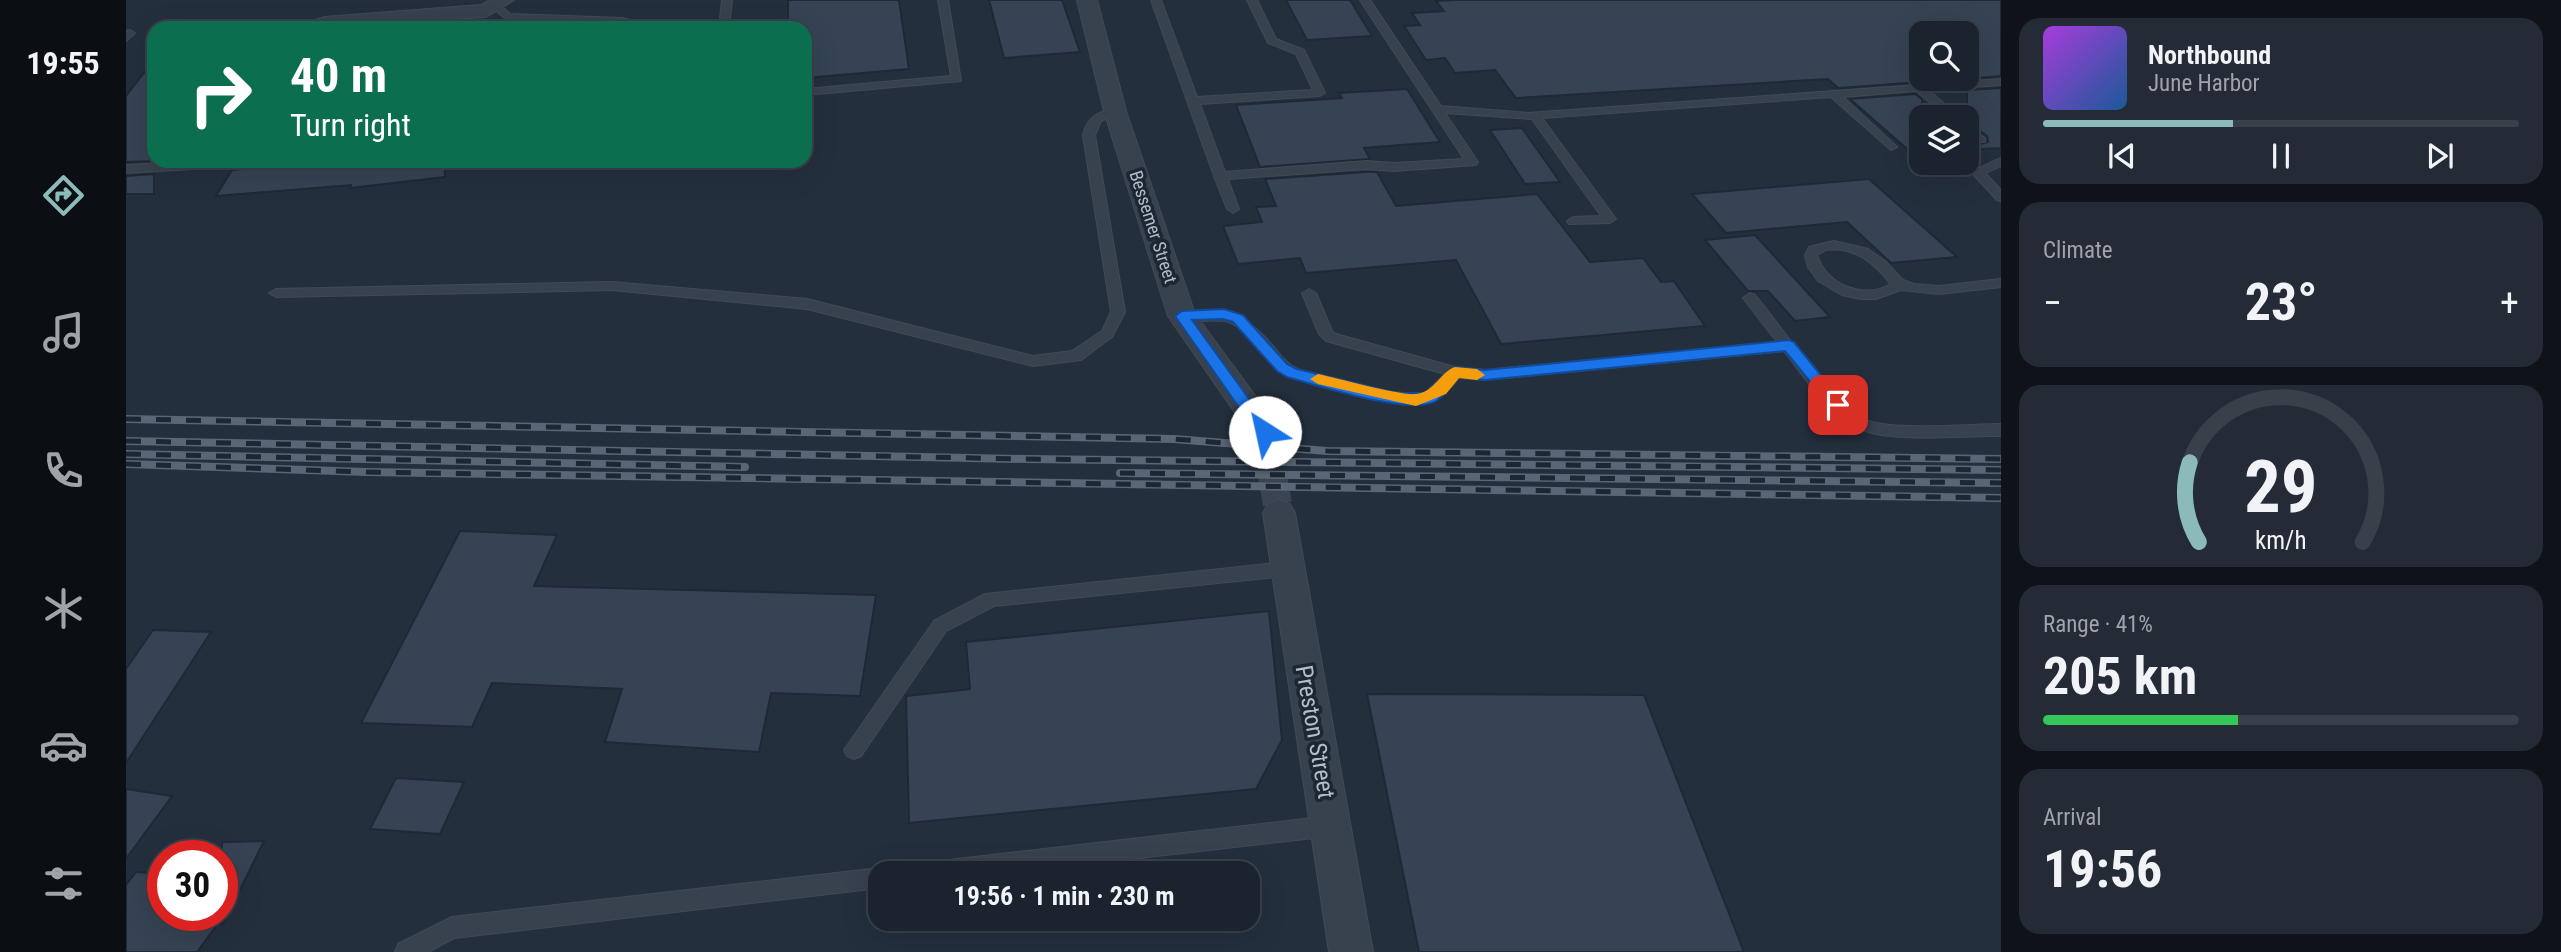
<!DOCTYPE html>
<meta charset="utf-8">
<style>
:root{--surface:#1b232e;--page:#242b36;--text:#f1f3f6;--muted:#a0a4aa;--line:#39404a;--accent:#8bbbb9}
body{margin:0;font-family:"Roboto Condensed",sans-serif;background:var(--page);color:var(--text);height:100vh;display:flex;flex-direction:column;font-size:26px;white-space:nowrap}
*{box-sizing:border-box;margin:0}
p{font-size:23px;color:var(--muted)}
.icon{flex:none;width:38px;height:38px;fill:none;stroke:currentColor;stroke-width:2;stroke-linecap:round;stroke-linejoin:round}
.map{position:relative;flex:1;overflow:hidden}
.panel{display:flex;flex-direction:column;gap:18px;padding:18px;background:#0f1319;width:560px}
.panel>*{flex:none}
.guide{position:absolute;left:21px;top:21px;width:665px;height:147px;border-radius:21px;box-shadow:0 7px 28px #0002,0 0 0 2px var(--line);background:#0b6e4f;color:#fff;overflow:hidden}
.fabs{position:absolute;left:1783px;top:21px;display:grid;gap:14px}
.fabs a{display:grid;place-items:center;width:70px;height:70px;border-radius:14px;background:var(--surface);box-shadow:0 7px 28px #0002,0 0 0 2px var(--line);font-size:35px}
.speed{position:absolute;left:21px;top:840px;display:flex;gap:14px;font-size:35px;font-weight:700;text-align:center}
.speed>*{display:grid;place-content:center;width:91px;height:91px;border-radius:50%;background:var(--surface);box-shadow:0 7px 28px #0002,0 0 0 2px var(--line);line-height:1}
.speed .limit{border:10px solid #d22;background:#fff;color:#111}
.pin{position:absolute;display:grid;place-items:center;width:60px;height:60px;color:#fff;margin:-30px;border-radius:14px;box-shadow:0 4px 10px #0006}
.me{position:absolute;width:77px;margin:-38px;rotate:325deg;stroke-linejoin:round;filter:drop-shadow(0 0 5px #0008)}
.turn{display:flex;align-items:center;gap:24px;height:147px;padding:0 28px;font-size:32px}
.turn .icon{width:91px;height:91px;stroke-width:2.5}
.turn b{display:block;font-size:49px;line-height:60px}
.big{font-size:52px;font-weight:700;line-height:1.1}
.panel .card{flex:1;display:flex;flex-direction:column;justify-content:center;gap:10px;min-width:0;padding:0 24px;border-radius:21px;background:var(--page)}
.panel .dial{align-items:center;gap:0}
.dial svg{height:182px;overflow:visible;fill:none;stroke:var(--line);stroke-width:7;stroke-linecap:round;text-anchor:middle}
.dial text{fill:var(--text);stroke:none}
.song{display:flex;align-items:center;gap:21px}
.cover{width:84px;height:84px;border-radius:10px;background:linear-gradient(135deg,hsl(280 70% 55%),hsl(210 70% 35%))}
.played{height:7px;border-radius:4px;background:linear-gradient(90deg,var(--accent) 40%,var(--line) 40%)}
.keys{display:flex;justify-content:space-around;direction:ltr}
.heat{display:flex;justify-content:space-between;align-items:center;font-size:38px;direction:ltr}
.charge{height:10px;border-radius:5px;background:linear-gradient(90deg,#34c759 41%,var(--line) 0)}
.trip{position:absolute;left:742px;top:861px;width:392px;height:70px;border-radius:21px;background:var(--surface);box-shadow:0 7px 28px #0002,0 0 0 2px var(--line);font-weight:700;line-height:70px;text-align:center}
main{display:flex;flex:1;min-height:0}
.tab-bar{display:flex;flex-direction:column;width:126px;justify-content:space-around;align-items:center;background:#0b0e12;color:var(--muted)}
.tab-bar .icon{width:49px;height:49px}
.tab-bar .on{color:var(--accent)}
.tab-bar b{font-size:32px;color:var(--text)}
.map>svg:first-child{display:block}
.building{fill:#364354;stroke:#1f2835;stroke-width:2}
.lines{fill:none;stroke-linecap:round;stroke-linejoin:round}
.street-tunnel{stroke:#3a4453;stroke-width:29;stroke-dasharray:29 15;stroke-linecap:butt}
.lane-casing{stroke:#414a57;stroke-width:2}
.street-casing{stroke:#414a57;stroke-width:2}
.lane{fill:#38414e;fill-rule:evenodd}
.street{fill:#38414e;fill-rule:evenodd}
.rail-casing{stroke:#5a6575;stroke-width:8}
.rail{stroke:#1d2633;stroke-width:5;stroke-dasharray:15;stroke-linecap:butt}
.route{fill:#1a73e8;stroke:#114b97;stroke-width:2}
.slow{fill:#f59e0b}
.labels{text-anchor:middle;stroke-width:7;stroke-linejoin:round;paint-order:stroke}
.far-street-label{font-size:18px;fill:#b4bcc9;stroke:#1d2633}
.near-street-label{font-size:24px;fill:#b4bcc9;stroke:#1d2633}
</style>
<main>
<nav class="tab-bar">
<b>19:55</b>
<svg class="icon on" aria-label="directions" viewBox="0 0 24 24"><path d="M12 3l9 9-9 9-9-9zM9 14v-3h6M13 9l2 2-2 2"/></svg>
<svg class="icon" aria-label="music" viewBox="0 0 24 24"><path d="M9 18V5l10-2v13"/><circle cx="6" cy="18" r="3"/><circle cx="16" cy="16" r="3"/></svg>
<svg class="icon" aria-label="phone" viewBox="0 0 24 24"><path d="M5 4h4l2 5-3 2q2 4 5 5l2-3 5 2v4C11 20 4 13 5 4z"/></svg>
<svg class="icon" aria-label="climate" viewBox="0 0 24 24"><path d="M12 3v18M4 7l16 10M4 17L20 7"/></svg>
<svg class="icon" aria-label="car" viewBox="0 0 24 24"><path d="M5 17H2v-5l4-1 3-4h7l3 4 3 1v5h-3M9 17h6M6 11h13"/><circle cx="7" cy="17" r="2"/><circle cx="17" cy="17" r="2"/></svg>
<svg class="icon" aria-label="filters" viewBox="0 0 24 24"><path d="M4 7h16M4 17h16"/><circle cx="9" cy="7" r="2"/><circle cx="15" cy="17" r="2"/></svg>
</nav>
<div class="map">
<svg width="1875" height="952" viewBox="0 0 1875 952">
<rect width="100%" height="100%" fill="#242f3e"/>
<!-- building -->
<g class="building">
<polygon points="662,0 773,0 783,69 679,78 679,28 662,28"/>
<polygon points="863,0 936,0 954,52 878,58"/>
<polygon points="1160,0 1224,0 1246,36 1181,40"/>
<polygon points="1331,0 1875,0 1875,76 1841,79 1841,33 1796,33 1796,82 1712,88 1702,79 1390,98 1369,70 1329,73 1319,58 1300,60 1278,26 1294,25 1286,13 1318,11 1310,1"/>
<polygon points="28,60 28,161 0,162 0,96"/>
<polygon points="1875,88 1875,148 1841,150 1841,137 1851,145 1862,142 1861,136 1841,122 1841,90"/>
<polygon points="1281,89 1314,142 1238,148 1244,159 1134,167 1110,105 1216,98 1213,93"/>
<polygon points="1789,94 1796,99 1796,162 1724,99"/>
<polygon points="1396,128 1434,182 1399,184 1364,130"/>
<polygon points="219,161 318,161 319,177 224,188 225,185 90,196 106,170"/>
<polygon points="1240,172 1251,172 1270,206 1411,194 1464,262 1517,258 1535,282 1548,281 1579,326 1375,344 1330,260 1180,273 1174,258 1112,264 1097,226 1136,222 1130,207 1150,206 1139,179"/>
<polygon points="28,174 28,194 0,194 0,176"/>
<polygon points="1743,179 1831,257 1765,263 1721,222 1600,233 1566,194"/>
<polygon points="1629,235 1704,317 1669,321 1642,291 1622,291 1579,240"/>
<polygon points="334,531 431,535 408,586 750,595 734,696 645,693 633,752 479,742 496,689 366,683 346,727 235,723"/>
<polygon points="1143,611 1156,740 1130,789 783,823 780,696 844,689 840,642"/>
<polygon points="27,630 85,632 0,763 0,669"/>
<polygon points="1241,694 1518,695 1618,952 1293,952"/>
<polygon points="270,778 338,782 314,834 244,829"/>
<polygon points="0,789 46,796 0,859"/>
<polygon points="138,841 96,926 96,918 71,952 0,952 0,885 10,872 37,874 37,915 96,915 96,842"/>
</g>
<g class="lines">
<!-- street-tunnel -->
<polyline class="street-tunnel" points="1139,432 1153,513"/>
<!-- lane casing -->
<g class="lane-casing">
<g id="lane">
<polygon points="596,0 606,0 603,28 593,28"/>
<polygon points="812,0 822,0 835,81 679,95 679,89 825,76"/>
<polygon points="1025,0 1035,0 1071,97 1187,90 1170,54 1142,43 1121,0 1131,0 1150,39 1178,50 1199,93 1194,96 1074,104 1099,172 1240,161 1268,163 1338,159 1234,0 1244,0 1315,106 1402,113 1875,79 1875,85 1803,90 1833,117 1821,117 1790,91 1717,97 1769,145 1771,147 1765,150 1705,97 1416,118 1490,219 1484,223 1443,224 1441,221 1447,217 1475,216 1406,119 1319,113 1352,162 1350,165 1268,171 1240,169 1102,179 1113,209 1107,213 1101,209 1088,176"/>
<polygon points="367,4 373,4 384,14 497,18 532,28 514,28 497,24 381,20 367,8"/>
<polygon points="329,11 338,13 321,28 310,28"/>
<polygon points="4,30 9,33 0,41 0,31"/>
<path d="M989 108 993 109V113L975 121 969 135 999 312 986 337 955 360 907 366 681 309 486 290 150 297 143 293 150 289 486 282 681 299 907 356 946 351 976 331 985 312 957 135C961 117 972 112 989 108Z"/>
<polygon points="1841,125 1859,138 1859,142 1851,142 1841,134"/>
<polygon points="1875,158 1875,166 1859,173 1875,190 1875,201 1871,200 1845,172"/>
<polygon points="74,161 139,161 133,165 0,173 0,165"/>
<path d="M1708 241 1742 249 1759 261 1777 280 1788 284 1813 286 1875 279V287L1813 294 1775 290 1750 299H1735L1716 295 1692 281 1682 267 1679 255 1683 247ZM1700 250C1729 246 1748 263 1765 284 1738 300 1700 285 1691 255Z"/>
<path d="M1183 289 1190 293 1206 331 1210 334 1329 367 1359 370 1651 342 1617 298 1624 293 1629 295C1652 323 1710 406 1740 420 1765 431 1844 424 1875 424V436C1837 435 1761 444 1729 427 1702 414 1677 375 1658 351L1359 380 1333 378C1316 400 1301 406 1273 404L1162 377C1139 363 1128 331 1102 322 1087 317 1059 327 1049 316 1055 309 1065 311 1074 311 1108 309 1127 322 1148 347 1154 355 1162 365 1172 369 1200 381 1269 396 1299 393L1319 374 1200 341 1193 334 1176 293Z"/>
<polygon points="1161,562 1167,564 1169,569 1167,574 1161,576 868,606 820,631 735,756 728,759 721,756 718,750 808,621 859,594"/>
<polygon points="1205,816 1212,819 1215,826 1212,833 1205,836 884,873 787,873 790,866 797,863"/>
<polygon points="754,868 762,873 754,873 754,888 328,938 302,952 269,952 272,944 326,917"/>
</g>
</g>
<!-- street casing -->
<g class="street-casing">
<g id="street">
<polygon points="364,0 388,0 360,17 174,28 177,24 199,17 355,5"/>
<polygon points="951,0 971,0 1000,111 1069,314 1150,424 1154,432 1150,440 1139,443 1128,440 1042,316 978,111"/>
<polygon points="1153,500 1164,504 1169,513 1247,952 1203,952 1137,513 1142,504"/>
</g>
</g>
<!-- lane -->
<use href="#lane" class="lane"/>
<!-- street -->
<use href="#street" class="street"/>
<!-- rail casing -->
<g class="rail-casing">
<g id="rail">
<polyline points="0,419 1048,439 1201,451 1875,459"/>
<polyline points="0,441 898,459 1875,470"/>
<polyline points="0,454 619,467"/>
<polyline points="0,464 240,472 1875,498"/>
<polyline points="994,473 1875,483"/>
</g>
</g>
<!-- rail -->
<use href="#rail" class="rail"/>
</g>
<!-- route -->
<path class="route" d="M1098 309 1117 315 1161 364 1171 369 1270 393H1299L1329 367 1359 370 1663 340 1668 342 1719 405 1717 408H1706L1659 351 1359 380 1332 377C1326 384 1318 396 1310 401 1284 416 1191 385 1161 377L1151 371 1107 322 1097 319 1066 320 1144 428 1146 432 1139 438 1133 436 1049 316 1056 311Z"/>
<!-- slow -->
<path class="slow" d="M1329 367 1351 369 1359 375 1351 380 1333 378 1320 394 1290 406 1192 384 1184 379 1192 374C1211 378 1275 396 1290 394 1309 392 1314 372 1329 367Z"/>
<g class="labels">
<!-- far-street labels -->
<g class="far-street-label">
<text transform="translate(1027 227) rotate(72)" y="6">Bessemer Street</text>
</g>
<!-- near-street labels -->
<g class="near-street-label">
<text transform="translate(1189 732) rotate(80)" y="8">Preston Street</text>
</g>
</g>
</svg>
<div class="fabs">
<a><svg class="icon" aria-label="search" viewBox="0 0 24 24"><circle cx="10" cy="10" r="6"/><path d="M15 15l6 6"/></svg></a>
<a><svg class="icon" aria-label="layers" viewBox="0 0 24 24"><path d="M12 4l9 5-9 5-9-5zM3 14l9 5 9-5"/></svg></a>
</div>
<div class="speed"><div class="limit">30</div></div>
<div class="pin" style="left:1712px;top:405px;background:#d93025"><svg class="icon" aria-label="arrive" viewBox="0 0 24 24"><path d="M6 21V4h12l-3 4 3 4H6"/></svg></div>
<svg class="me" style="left:1139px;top:432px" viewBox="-20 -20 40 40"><circle r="19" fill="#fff"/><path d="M0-13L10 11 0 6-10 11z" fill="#1a73e8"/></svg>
<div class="trip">19:56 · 1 min · 230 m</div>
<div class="guide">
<div class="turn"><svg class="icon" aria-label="right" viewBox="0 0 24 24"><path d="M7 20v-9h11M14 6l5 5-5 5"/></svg><div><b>40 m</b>Turn right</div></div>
</div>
</div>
<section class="panel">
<div class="card">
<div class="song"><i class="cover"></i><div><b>Northbound</b><p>June Harbor</p></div></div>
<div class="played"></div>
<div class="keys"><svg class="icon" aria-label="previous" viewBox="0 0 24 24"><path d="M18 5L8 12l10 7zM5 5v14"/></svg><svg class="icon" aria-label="pause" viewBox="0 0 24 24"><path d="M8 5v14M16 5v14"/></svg><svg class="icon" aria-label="next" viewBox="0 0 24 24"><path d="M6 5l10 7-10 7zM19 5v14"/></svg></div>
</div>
<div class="card"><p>Climate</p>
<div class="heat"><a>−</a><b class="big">23°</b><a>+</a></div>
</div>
<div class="card dial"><svg viewBox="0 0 100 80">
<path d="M14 69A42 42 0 1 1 86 69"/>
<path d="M14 69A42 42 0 0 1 10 34" stroke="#8bbbb9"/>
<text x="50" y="56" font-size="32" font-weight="700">29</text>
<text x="50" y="72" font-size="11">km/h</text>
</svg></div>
<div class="card"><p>Range · 41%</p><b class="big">205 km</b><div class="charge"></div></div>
<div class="card"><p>Arrival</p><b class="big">19:56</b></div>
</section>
</main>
